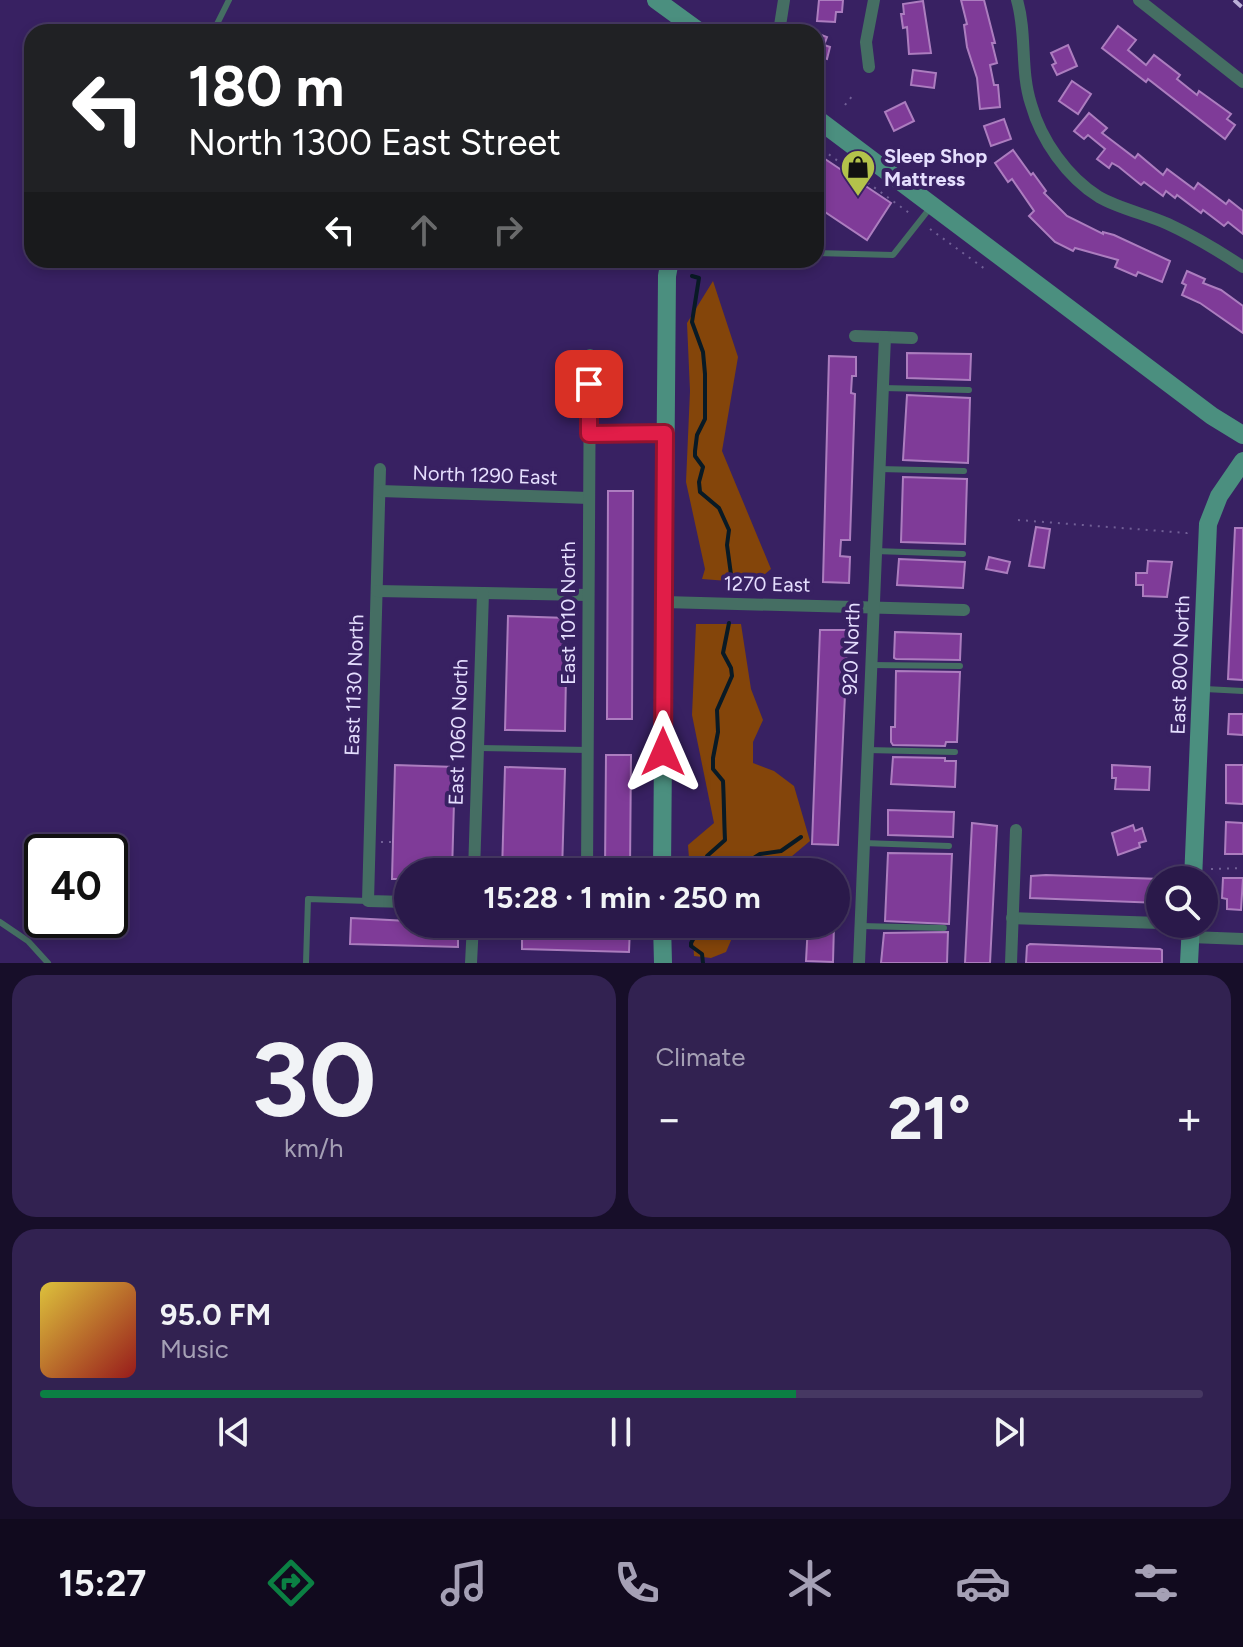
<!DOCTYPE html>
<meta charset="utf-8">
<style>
:root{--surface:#2a194a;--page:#322251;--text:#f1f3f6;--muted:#a5a0b5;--line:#463862;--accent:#0b8043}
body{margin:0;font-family:Figtree,sans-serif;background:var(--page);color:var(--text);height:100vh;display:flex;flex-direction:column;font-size:30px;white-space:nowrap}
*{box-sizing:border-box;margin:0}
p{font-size:26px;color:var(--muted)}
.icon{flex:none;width:44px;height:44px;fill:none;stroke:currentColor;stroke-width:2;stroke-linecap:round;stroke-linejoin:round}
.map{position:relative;height:963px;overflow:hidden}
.drawer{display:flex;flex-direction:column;gap:12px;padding:12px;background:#170e29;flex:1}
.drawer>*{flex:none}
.guide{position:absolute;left:24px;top:24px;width:800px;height:244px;border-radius:24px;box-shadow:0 4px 12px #0003,0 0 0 2px var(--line);background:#202124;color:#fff;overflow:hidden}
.buttons{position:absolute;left:1146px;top:866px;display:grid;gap:16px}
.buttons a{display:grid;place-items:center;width:72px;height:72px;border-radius:50%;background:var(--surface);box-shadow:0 4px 12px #0003,0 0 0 2px var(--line);font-size:40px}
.speed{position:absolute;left:24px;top:834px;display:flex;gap:16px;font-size:40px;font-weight:700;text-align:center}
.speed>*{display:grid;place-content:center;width:104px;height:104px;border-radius:50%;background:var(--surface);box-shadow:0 4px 12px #0003,0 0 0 2px var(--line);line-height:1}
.speed .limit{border:4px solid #111;border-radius:12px;background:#fff;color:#111}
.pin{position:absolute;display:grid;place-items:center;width:68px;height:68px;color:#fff;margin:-34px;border-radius:16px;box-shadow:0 4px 12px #0006}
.me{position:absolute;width:88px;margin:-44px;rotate:0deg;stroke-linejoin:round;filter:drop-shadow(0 0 6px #0008)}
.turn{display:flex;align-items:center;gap:28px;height:168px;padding:0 32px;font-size:36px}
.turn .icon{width:104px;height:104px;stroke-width:2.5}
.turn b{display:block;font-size:56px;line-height:68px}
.lanes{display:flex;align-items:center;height:76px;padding:0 32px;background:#0003;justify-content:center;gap:40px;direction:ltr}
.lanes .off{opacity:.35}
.big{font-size:60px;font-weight:700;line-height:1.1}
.drawer .widget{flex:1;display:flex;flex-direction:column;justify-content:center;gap:12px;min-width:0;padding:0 28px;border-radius:24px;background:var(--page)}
.drawer .dial{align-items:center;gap:0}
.dial b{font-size:104px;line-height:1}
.song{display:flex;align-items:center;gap:24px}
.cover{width:96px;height:96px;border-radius:12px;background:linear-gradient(135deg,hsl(50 70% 55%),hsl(0 70% 35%))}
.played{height:8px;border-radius:4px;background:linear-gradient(90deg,var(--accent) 65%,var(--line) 65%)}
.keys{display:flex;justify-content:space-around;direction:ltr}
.heat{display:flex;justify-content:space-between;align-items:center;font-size:44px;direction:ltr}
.drawer .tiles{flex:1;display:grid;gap:12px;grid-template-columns:1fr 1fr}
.widget:last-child{grid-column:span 2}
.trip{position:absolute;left:394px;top:858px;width:456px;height:80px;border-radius:40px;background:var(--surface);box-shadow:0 4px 12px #0003,0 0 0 2px var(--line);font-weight:700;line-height:80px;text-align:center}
.menu{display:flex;height:128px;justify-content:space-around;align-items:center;background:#110a1e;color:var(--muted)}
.menu .icon{width:56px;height:56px}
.menu .on{color:var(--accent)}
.menu b{font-size:36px;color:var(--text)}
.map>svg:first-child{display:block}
.green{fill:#84450a}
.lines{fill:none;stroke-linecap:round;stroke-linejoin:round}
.stream{stroke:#091a25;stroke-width:4}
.building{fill:#7f3b98;stroke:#ac7dbf;stroke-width:2}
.path{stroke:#715f96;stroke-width:2;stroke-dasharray:2 6;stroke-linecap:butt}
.lane{stroke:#456e63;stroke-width:6}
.street{stroke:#456e63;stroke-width:12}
.secondary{stroke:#4b8f7f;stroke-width:18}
.rail{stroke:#bbb0d8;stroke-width:4;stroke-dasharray:10 10;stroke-linecap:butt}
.route-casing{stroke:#92132f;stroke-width:20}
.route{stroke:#e11d48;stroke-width:14}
.labels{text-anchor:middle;stroke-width:8;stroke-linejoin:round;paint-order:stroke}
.poi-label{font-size:20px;font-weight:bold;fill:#e5defe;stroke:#382162;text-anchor:start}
.street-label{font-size:20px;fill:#e5defe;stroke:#382162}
</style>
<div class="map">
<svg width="1243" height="963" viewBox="0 0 1243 963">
<rect width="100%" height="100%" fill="#382162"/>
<!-- green -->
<g class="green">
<polygon points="713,281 738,357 722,451 771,569 754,583 702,579 705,569 686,482 690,391 687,323"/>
<polygon points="696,624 741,624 751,689 763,720 753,742 753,763 774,771 794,786 810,841 773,872 690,872 688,845 714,823 692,715"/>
<polygon points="692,924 738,924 726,952 711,958 694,956"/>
</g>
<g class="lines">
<!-- stream -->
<g class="stream">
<polyline points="692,276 699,278 692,322 703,352 705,374 705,419 697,435 695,451 695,456 703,467 699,482 700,492 719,508 729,530 727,545 732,582"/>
<path d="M710 872 707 856 725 840C724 820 724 800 723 781L713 769V758L718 732 717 710 732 676 731 668 723 653 729 623"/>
<polyline points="732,872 760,854 781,851 801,837"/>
<polyline points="702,924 691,943 691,946 702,954 703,963"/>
</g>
</g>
<!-- building -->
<g class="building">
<polygon points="819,0 843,0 842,12 836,12 835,22 817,21"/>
<polygon points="961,0 984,0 995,43 992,43 997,63 990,65 994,85 998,85 1000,107 980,109 977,78 967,47 964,25 967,24"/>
<polygon points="923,1 931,53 909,54 907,27 903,28 901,14 904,14 903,4"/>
<polygon points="1118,26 1136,40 1128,50 1146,65 1154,55 1180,75 1177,79 1197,95 1199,91 1231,114 1227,119 1235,125 1225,139 1148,79 1146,82 1102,48"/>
<polygon points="816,33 827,37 824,45 830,47 827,59 821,57 818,65 816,65"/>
<polygon points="1068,45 1077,66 1057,75 1052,65 1056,63 1051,53"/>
<polygon points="913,70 936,73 934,88 911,85"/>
<polygon points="1072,81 1091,94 1078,114 1059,101"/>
<polygon points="905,102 914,121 894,131 885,112"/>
<polygon points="1089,113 1107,128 1102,133 1135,158 1138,154 1163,175 1167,169 1194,189 1198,183 1226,204 1229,200 1243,211 1243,234 1228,222 1224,226 1203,210 1201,213 1177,195 1175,198 1166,191 1163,196 1144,182 1141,185 1119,167 1112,163 1109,168 1097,159 1105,149 1088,135 1084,139 1074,131"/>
<polygon points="1004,119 1011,139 991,146 984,126"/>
<polygon points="1013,150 1031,175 1033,173 1046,191 1044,193 1067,216 1103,234 1103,232 1114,235 1170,261 1162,282 1138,272 1136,276 1115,267 1118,260 1075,248 1073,251 1055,242 1029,216 1034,211 1012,179 1008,182 995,163"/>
<polygon points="816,153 891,203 867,240 816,206"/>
<polygon points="1187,271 1205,279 1203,283 1221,290 1243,306 1243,333 1200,303 1182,295 1186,285 1182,283"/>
<polygon points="907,353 971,354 970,380 907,378"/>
<polygon points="829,356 856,357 856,376 852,376 851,393 855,394 850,540 841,540 840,556 850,557 849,583 823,582"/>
<polygon points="907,395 970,398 968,463 903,460"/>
<polygon points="903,477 967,479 965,544 901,542"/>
<polygon points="608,491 633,491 632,719 607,719"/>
<polygon points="1036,527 1050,529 1044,568 1029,566"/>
<polygon points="1235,528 1243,528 1243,680 1228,679"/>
<polygon points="989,557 1010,562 1007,573 986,569"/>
<polygon points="899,559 965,562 963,588 897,585"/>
<polygon points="1148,561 1172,562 1167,597 1143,596 1143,585 1136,585 1136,573 1147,573"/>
<polygon points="508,616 567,618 565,731 505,730"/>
<polygon points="820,630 848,630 838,845 812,844"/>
<polygon points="895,632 961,634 960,660 896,659 894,658"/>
<polygon points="896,671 960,672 957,742 946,742 945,746 893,745 891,742 891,727 895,727"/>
<polygon points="1229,714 1243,714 1243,735 1228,734"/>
<polygon points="606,755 631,755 630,869 605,870"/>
<polygon points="893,757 945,758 945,761 956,761 955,787 891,784"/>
<polygon points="395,765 455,767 452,872 408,872 408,879 392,879"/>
<polygon points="1112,765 1150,767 1149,790 1115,789 1116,778 1112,778"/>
<polygon points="1226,765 1243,765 1243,804 1226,803"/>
<polygon points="505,767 565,769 562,872 502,872"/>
<polygon points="888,810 954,812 953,837 888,835"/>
<polygon points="1226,822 1243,823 1243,854 1225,854"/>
<polygon points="972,823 997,826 990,963 965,963"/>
<polygon points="1133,825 1135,831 1142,828 1146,841 1139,843 1140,847 1118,855 1112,833"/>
<polygon points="888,853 952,854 949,924 885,921"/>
<polygon points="1046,875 1160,879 1160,903 1030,898 1031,876"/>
<polygon points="1223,878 1243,878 1241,910 1227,909 1227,899 1222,898"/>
<polygon points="351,918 408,921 408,924 458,924 458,947 350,944"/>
<polygon points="522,924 630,927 629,952 522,949"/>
<polygon points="808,924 834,924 833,962 806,961"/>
<polygon points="948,932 947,963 881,963 884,933"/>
<polygon points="1030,944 1160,949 1162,950 1162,963 1026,963 1027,946"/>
</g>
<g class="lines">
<!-- path -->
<g class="path">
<polyline points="845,105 853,95"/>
<polyline points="816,145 912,215"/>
<polyline points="930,229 985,269"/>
<polyline points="1018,520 1187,533 1192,531"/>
<polyline points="381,842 392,842"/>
<polyline points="1211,869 1243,868"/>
</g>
<!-- lane -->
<g class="lane">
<polyline points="213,32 229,0"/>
<polyline points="816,253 893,255 930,208"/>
<polyline points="883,388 969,390"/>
<polyline points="879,469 964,471"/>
<polyline points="875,551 963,554"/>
<polyline points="870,665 960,666"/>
<polyline points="1205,689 1243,691"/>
<polyline points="479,748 588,750"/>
<polyline points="867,750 955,752"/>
<polyline points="863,843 949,846"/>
<polyline points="0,922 28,941 48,963"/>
<polyline points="860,926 944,928"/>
<polyline points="306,963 308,899 368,901"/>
</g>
<!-- street -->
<g class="street">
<path d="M1017 0C1027 34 1020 70 1031 104 1041 140 1067 177 1099 197 1120 209 1146 214 1168 224 1194 236 1219 251 1243 267"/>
<polyline points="1139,0 1243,82"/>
<polyline points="779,32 784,0"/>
<polyline points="869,67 866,42 874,0"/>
<polyline points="855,336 912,338"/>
<polyline points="589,434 665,433"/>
<polyline points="380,469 368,901 408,902"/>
<polyline points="380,491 589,498"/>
<polyline points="377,591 588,595"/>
<polyline points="664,602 964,610"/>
<polyline points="474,872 483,593"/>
<polyline points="587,872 590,355"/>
<polyline points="1012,918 1160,923"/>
<polyline points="1190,937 1243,939"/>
<polyline points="471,963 473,924"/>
<polyline points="859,963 885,337"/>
<polyline points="1011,963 1016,830"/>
</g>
<!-- secondary -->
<g class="secondary">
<polyline points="656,0 700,32"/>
<polyline points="816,118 1212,416 1243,435"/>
<polyline points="662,872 667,276 670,260"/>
<polyline points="1193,880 1208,524 1219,496 1243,461"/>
<polyline points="662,924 663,963"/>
<polyline points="1189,963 1191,924"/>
</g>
<!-- rail -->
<polyline class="rail" points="1234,0 1243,8"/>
</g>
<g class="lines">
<!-- route casing -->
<g class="route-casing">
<polyline id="route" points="589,384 589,434 665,433 663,752"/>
</g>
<!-- route -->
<use href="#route" class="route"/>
</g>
<!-- icons -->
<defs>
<g id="shop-pin" transform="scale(1.8)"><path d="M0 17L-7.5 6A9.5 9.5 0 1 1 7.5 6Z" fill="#b3c24b" stroke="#382162"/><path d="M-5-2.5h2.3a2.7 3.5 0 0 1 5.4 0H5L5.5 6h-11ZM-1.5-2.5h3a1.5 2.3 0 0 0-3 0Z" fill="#111"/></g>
</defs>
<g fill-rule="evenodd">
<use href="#shop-pin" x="858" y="167"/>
</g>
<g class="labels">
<!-- poi labels -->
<g class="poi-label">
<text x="884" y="163">Sleep Shop<tspan x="884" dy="23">Mattress</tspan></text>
</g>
<!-- street labels -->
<g class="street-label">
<text transform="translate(485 475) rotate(2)" y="7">North 1290 East</text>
<text transform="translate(767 584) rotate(1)" y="7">1270 East</text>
<text transform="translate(568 613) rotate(-90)" y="7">East 1010 North</text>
<text transform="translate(851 649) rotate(-88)" y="7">920 North</text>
<text transform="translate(1180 665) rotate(-88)" y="7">East 800 North</text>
<text transform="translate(354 685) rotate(-88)" y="7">East 1130 North</text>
<text transform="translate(458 732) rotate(-88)" y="7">East 1060 North</text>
</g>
</g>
</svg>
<div class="buttons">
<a><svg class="icon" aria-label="search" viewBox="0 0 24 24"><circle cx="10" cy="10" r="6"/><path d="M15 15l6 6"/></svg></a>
</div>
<div class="speed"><div class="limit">40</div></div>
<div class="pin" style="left:589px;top:384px;background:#d93025"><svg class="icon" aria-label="arrive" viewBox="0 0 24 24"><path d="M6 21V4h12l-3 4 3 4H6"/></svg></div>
<svg class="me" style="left:663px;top:752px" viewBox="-20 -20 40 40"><path d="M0-17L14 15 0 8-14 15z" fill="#e11d48" stroke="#fff" stroke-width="4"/></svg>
<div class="trip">15:28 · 1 min · 250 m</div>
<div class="guide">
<div class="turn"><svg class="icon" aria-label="left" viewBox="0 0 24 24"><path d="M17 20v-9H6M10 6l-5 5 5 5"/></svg><div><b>180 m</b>North 1300 East Street</div></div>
<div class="lanes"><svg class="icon" aria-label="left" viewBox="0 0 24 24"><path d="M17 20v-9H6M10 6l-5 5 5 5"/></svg><svg class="icon off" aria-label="ahead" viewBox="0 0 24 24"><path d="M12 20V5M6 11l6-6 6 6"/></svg><svg class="icon off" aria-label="right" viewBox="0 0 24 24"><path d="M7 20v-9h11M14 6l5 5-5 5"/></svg></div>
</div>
</div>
<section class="drawer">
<div class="tiles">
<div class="widget dial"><b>30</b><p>km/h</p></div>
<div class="widget"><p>Climate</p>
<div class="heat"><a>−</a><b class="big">21°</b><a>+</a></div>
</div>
<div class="widget">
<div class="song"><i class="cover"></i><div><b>95.0 FM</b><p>Music</p></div></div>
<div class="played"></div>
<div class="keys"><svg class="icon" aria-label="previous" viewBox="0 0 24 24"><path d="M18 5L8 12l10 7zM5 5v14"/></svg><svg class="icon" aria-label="pause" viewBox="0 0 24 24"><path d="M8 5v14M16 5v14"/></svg><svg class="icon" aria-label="next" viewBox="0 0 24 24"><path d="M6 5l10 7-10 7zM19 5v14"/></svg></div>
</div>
</div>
</section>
<nav class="menu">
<b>15:27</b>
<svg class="icon on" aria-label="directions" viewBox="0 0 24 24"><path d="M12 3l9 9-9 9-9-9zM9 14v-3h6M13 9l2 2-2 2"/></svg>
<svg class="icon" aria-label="music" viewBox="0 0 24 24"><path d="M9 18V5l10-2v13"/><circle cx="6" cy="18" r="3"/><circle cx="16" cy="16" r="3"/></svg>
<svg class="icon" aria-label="phone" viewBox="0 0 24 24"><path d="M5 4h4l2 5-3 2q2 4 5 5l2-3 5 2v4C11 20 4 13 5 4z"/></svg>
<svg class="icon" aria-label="climate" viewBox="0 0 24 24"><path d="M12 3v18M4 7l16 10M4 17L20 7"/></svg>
<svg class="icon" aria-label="car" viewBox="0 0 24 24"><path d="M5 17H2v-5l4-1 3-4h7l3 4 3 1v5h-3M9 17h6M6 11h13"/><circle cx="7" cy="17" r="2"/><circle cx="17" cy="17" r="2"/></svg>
<svg class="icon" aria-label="filters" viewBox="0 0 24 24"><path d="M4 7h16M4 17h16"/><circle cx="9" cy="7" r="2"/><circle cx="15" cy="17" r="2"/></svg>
</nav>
